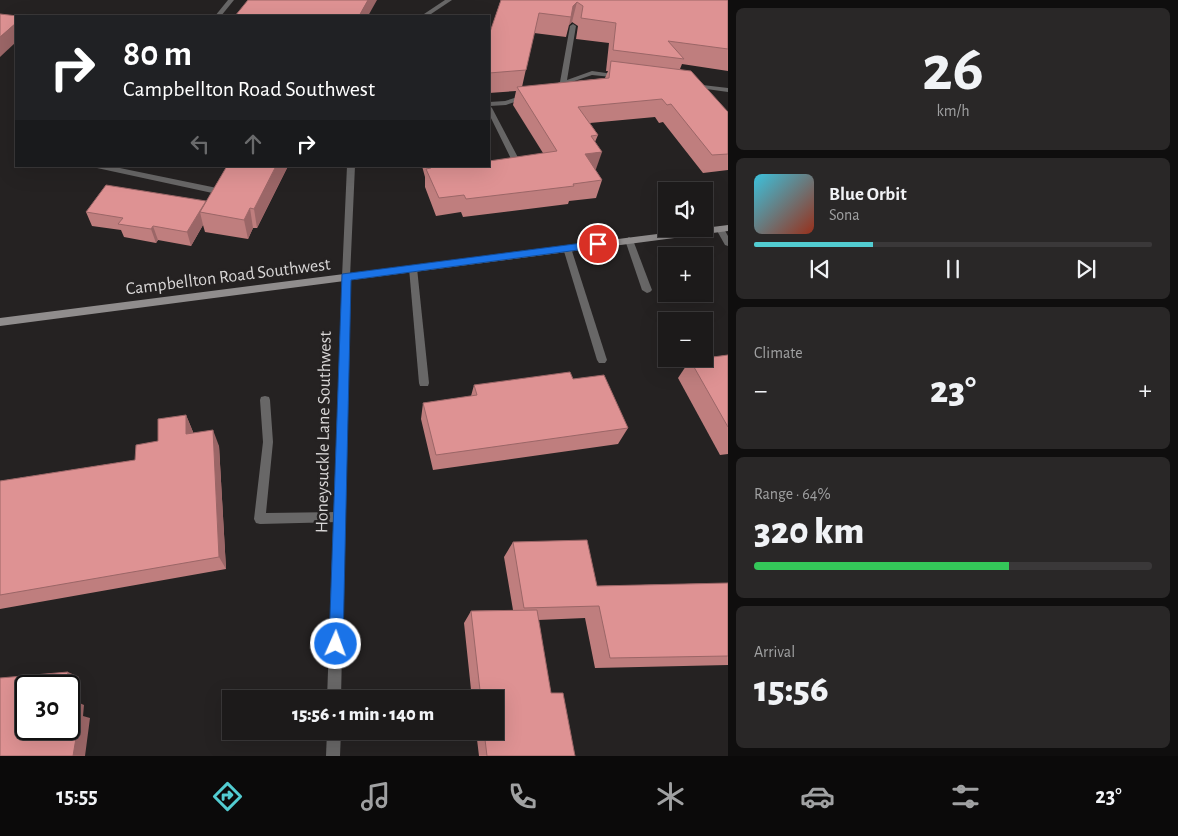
<!DOCTYPE html>
<meta charset="utf-8">
<style>
:root{--surface:#1c1a1a;--page:#292727;--text:#f1f3f6;--muted:#a0a1a2;--line:#3a3839;--accent:#52ccd1}
body{margin:0;font-family:"Alegreya Sans",sans-serif;background:var(--page);color:var(--text);height:100vh;display:flex;flex-direction:column;font-size:19px;white-space:nowrap}
*{box-sizing:border-box;margin:0}
p{font-size:16px;color:var(--muted)}
.icon{flex:none;width:28px;height:28px;fill:none;stroke:currentColor;stroke-width:2;stroke-linecap:round;stroke-linejoin:round}
.map{position:relative;flex:1;overflow:hidden}
.details{display:flex;flex-direction:column;gap:8px;padding:8px;background:#0f0e0e;width:450px}
.details>*{flex:none}
.top-card{position:absolute;left:15px;top:15px;width:475px;height:152px;border-radius:0px;box-shadow:0 5px 20px #0002,0 0 0 1px var(--line);background:#202124;color:#fff;overflow:hidden}
.controls{position:absolute;left:658px;top:182px;display:grid;gap:10px}
.controls a{display:grid;place-items:center;width:55px;height:55px;border-radius:0px;background:var(--surface);box-shadow:0 5px 20px #0002,0 0 0 1px var(--line);font-size:25px}
.speed{position:absolute;left:15px;top:675px;display:flex;gap:10px;font-size:25px;font-weight:700;text-align:center}
.speed>*{display:grid;place-content:center;width:65px;height:65px;border-radius:50%;background:var(--surface);box-shadow:0 5px 20px #0002,0 0 0 1px var(--line);line-height:1}
.speed .limit{border:2px solid #111;border-radius:8px;background:#fff;color:#111}
.pin{position:absolute;display:grid;place-items:center;width:42px;height:42px;color:#fff;margin:-21px;border:2px solid #fff;border-radius:50%;box-shadow:0 1px 5px #0007}
.me{position:absolute;width:55px;margin:-28px;rotate:2deg;stroke-linejoin:round;filter:drop-shadow(0 0 4px #0008)}
.turn{display:flex;align-items:center;gap:18px;height:105px;padding:0 25px;font-size:22px}
.turn .icon{width:65px;height:65px;stroke-width:2.5}
.turn b{display:block;font-size:35px;line-height:42px}
.lanes{display:flex;align-items:center;height:48px;padding:0 25px;background:#0003;justify-content:center;gap:25px;direction:ltr}
.lanes .off{opacity:.35}
.big{font-size:38px;font-weight:800;line-height:1.1}
.details .card{flex:1;display:flex;flex-direction:column;justify-content:center;gap:8px;min-width:0;padding:0 18px;border-radius:8px;background:var(--page)}
.details .dial{align-items:center;gap:0}
.dial b{font-size:65px;line-height:1}
.song{display:flex;align-items:center;gap:15px}
.cover{width:60px;height:60px;border-radius:8px;background:linear-gradient(135deg,hsl(190 70% 55%),hsl(10 70% 35%))}
.played{height:5px;border-radius:2px;background:linear-gradient(90deg,var(--accent) 30%,var(--line) 30%)}
.keys{display:flex;justify-content:space-around;direction:ltr}
.heat{display:flex;justify-content:space-between;align-items:center;font-size:28px;direction:ltr}
.charge{height:8px;border-radius:4px;background:linear-gradient(90deg,#34c759 64%,var(--line) 0)}
.trip{position:absolute;left:222px;top:690px;width:282px;height:50px;border-radius:0px;background:var(--surface);box-shadow:0 5px 20px #0002,0 0 0 1px var(--line);font-weight:800;line-height:50px;text-align:center}
.menu{display:flex;height:80px;justify-content:space-around;align-items:center;background:#0b0a0a;color:var(--muted)}
.menu .icon{width:35px;height:35px}
.menu .active{color:var(--accent)}
.menu b{font-size:22px;color:var(--text)}
main{display:flex;flex:1;min-height:0}
.map>svg:first-child{display:block}
.lines{fill:none;stroke-linecap:round;stroke-linejoin:round}
.service{fill:#686767;fill-rule:evenodd}
.minor{fill:#686767;fill-rule:evenodd}
.secondary{fill:#908d8d;fill-rule:evenodd}
.wall{fill:#bf7e7e;fill-rule:evenodd}
.shaded-wall{fill:#9b6667}
.building{fill:#de9293;stroke:#9b6667}
.route{fill:#1a73e8;stroke:#114b97}
.labels{text-anchor:middle;stroke-width:5;stroke-linejoin:round;paint-order:stroke}
.street-label{font-size:18px;fill:#d8d6d6;stroke:#252222}
</style>
<main>
<div class="map">
<svg width="728" height="756" viewBox="0 0 728 756">
<rect width="100%" height="100%" fill="#252222"/>
<g class="lines">
<!-- service -->
<g class="service">
<polygon points="720,226 723,227 728,236 728,246 725,245 716,229"/>
<polygon points="629,237 633,240 652,290 650,292 647,293 642,290 625,240"/>
<polygon points="567,245 571,248 607,360 605,363 599,363 597,360 563,248"/>
<polygon points="413,265 417,268 429,383 428,386 420,386 419,383 409,268"/>
<polygon points="265,396 269,397 270,400 273,442 266,513 339,512 343,513 345,517 343,521 339,522 260,524 256,523 254,519 263,442 260,400 261,397"/>
</g>
<!-- minor -->
<g class="minor">
<polygon points="228,0 234,0 221,16 215,16"/>
<polygon points="445,0 452,0 428,16 421,16"/>
<polygon points="573,24 576,26 567,80 592,71 620,75 623,77 622,78 592,75 557,87 553,87 553,85 560,82 570,26"/>
<polygon points="694,84 728,88 728,92 692,87 692,85"/>
<polygon points="527,94 530,96 529,97 506,105 490,106 492,108 523,167 519,169 515,167 489,114 489,102 505,101"/>
<polygon points="93,166 110,166 217,188 221,191 217,194 97,168"/>
<polygon points="347,166 355,166 350,277 341,699 327,699 342,277"/>
<polygon points="327,731 341,731 340,756 326,756"/>
</g>
<!-- secondary -->
<polygon class="secondary" points="728,225 728,231 0,326 0,318"/>
</g>
<!-- wall -->
<g class="wall">
<path d="M501 0H728V71L682 64 680 69 728 112V170L703 173 663 122 659 123 655 117 590 123 598 135 595 142 596 169H595L602 180 596 198 569 201 568 204 463 217 461 212 436 216 425 187V177L422 166H489L543 153 513 105 516 91 489 93V35ZM572 22 578 26 576 39 609 43 606 71H608L605 78 522 87 534 33 566 37 569 25Z"/>
<polygon points="227,166 287,166 287,168 257,228 253,228 248,239 205,232 203,225 191,246 158,240 156,243 124,237 121,230 92,226 86,212 206,202"/>
<polygon points="728,355 728,454 720,455 678,378 690,360"/>
<polygon points="573,379 628,428 618,444 433,470 421,419 423,403 471,396 474,385"/>
<polygon points="186,415 193,432 193,433 219,446 226,569 0,609 0,481 135,460 158,441"/>
<polygon points="513,542 597,586 728,583 728,665 595,668 585,618 538,620 551,693 575,756 479,756 476,731 496,731 496,699 472,699 464,623 471,611 513,610 504,557"/>
</g>
<!-- shaded-wall -->
<g class="shaded-wall">
<polygon points="368,0 377,0 368,16 359,16"/>
<polygon points="577,2 572,22 569,25 573,6"/>
<polygon points="16,23 16,42 0,57 0,37"/>
<polygon points="602,152 596,169 579,172 585,154"/>
<polygon points="276,166 287,166 287,168 257,228 254,209"/>
<polygon points="206,201 209,214 200,212 203,225 191,246 187,232"/>
<polygon points="250,208 253,228 248,239 244,220"/>
<polygon points="153,226 158,240 156,243 151,229"/>
<polygon points="186,415 193,432 193,450 186,434"/>
<polygon points="213,430 219,446 226,569 219,557"/>
<polygon points="68,672 79,677 75,701 84,705 83,716 90,718 85,756 73,756 72,715 69,703 69,686 66,686"/>
</g>
<!-- building -->
<g class="building">
<polygon points="248,0 368,0 359,16 235,16"/>
<polygon points="501,0 728,0 728,49 668,41 684,59 613,50 616,23 581,18 583,6 577,2 573,6 571,17 539,13 526,70 489,73 489,35"/>
<polygon points="0,14 18,16 16,16 16,23 0,37"/>
<polygon points="611,61 691,71 728,112 728,154 712,155 671,104 667,105 662,99 578,107 598,135 591,136 602,152 585,154 602,180 573,184 574,186 466,199 464,195 439,198 426,169 431,168 430,166 489,166 489,161 557,151 517,87 609,78"/>
<polygon points="227,166 276,166 254,209 250,208 244,220 200,212"/>
<polygon points="106,185 206,201 187,232 153,226 151,229 118,224 123,218 86,212"/>
<polygon points="728,355 728,427 690,360"/>
<polygon points="570,372 573,379 604,375 628,428 436,455 423,403 477,395 474,385"/>
<polygon points="186,415 186,434 213,430 219,557 0,595 0,481 135,460 136,445 158,441 158,419"/>
<polygon points="587,540 597,586 728,583 728,656 610,658 599,606 524,608 513,542"/>
<polygon points="537,610 551,693 563,693 575,756 487,756 484,731 496,731 496,699 481,699 471,611"/>
<polygon points="68,672 66,686 26,686 26,729 69,729 69,701 74,700 72,715 80,714 73,756 0,756 0,678"/>
</g>
<!-- route -->
<polygon class="route" points="598,241 601,242 601,247 351,280 343,644 341,649 336,652 331,649 329,644 342,274"/>
<g class="labels">
<!-- street labels -->
<g class="street-label">
<text transform="translate(228 276) rotate(-7)" y="6">Campbellton Road Southwest</text>
<text transform="translate(323 432) rotate(-89)" y="6">Honeysuckle Lane Southwest</text>
</g>
</g>
</svg>
<div class="controls">
<a><svg class="icon" aria-label="sound" viewBox="0 0 24 24"><path d="M4 9h4l5-4v14l-5-4H4zM17 9q2 3 0 6"/></svg></a>
<a>+</a>
<a>−</a>
</div>
<div class="speed"><div class="limit">30</div></div>
<div class="pin" style="left:598px;top:244px;background:#d93025"><svg class="icon" aria-label="arrive" viewBox="0 0 24 24"><path d="M6 21V4h12l-3 4 3 4H6"/></svg></div>
<svg class="me" style="left:336px;top:644px" viewBox="-20 -20 40 40"><circle r="17" fill="#1a73e8" stroke="#fff" stroke-width="3"/><path d="M0-11L8 9 0 5-8 9z" fill="#fff"/></svg>
<div class="trip">15:56 · 1 min · 140 m</div>
<div class="top-card">
<div class="turn"><svg class="icon" aria-label="right" viewBox="0 0 24 24"><path d="M7 20v-9h11M14 6l5 5-5 5"/></svg><div><b>80 m</b>Campbellton Road Southwest</div></div>
<div class="lanes"><svg class="icon off" aria-label="left" viewBox="0 0 24 24"><path d="M17 20v-9H6M10 6l-5 5 5 5"/></svg><svg class="icon off" aria-label="ahead" viewBox="0 0 24 24"><path d="M12 20V5M6 11l6-6 6 6"/></svg><svg class="icon" aria-label="right" viewBox="0 0 24 24"><path d="M7 20v-9h11M14 6l5 5-5 5"/></svg></div>
</div>
</div>
<section class="details">
<div class="card dial"><b>26</b><p>km/h</p></div>
<div class="card">
<div class="song"><i class="cover"></i><div><b>Blue Orbit</b><p>Sona</p></div></div>
<div class="played"></div>
<div class="keys"><svg class="icon" aria-label="previous" viewBox="0 0 24 24"><path d="M18 5L8 12l10 7zM5 5v14"/></svg><svg class="icon" aria-label="pause" viewBox="0 0 24 24"><path d="M8 5v14M16 5v14"/></svg><svg class="icon" aria-label="next" viewBox="0 0 24 24"><path d="M6 5l10 7-10 7zM19 5v14"/></svg></div>
</div>
<div class="card"><p>Climate</p>
<div class="heat"><a>−</a><b class="big">23°</b><a>+</a></div>
</div>
<div class="card"><p>Range · 64%</p><b class="big">320 km</b><div class="charge"></div></div>
<div class="card"><p>Arrival</p><b class="big">15:56</b></div>
</section>
</main>
<nav class="menu">
<b>15:55</b>
<svg class="icon active" aria-label="directions" viewBox="0 0 24 24"><path d="M12 3l9 9-9 9-9-9zM9 14v-3h6M13 9l2 2-2 2"/></svg>
<svg class="icon" aria-label="music" viewBox="0 0 24 24"><path d="M9 18V5l10-2v13"/><circle cx="6" cy="18" r="3"/><circle cx="16" cy="16" r="3"/></svg>
<svg class="icon" aria-label="phone" viewBox="0 0 24 24"><path d="M5 4h4l2 5-3 2q2 4 5 5l2-3 5 2v4C11 20 4 13 5 4z"/></svg>
<svg class="icon" aria-label="climate" viewBox="0 0 24 24"><path d="M12 3v18M4 7l16 10M4 17L20 7"/></svg>
<svg class="icon" aria-label="car" viewBox="0 0 24 24"><path d="M5 17H2v-5l4-1 3-4h7l3 4 3 1v5h-3M9 17h6M6 11h13"/><circle cx="7" cy="17" r="2"/><circle cx="17" cy="17" r="2"/></svg>
<svg class="icon" aria-label="filters" viewBox="0 0 24 24"><path d="M4 7h16M4 17h16"/><circle cx="9" cy="7" r="2"/><circle cx="15" cy="17" r="2"/></svg>
<b>23°</b>
</nav>
